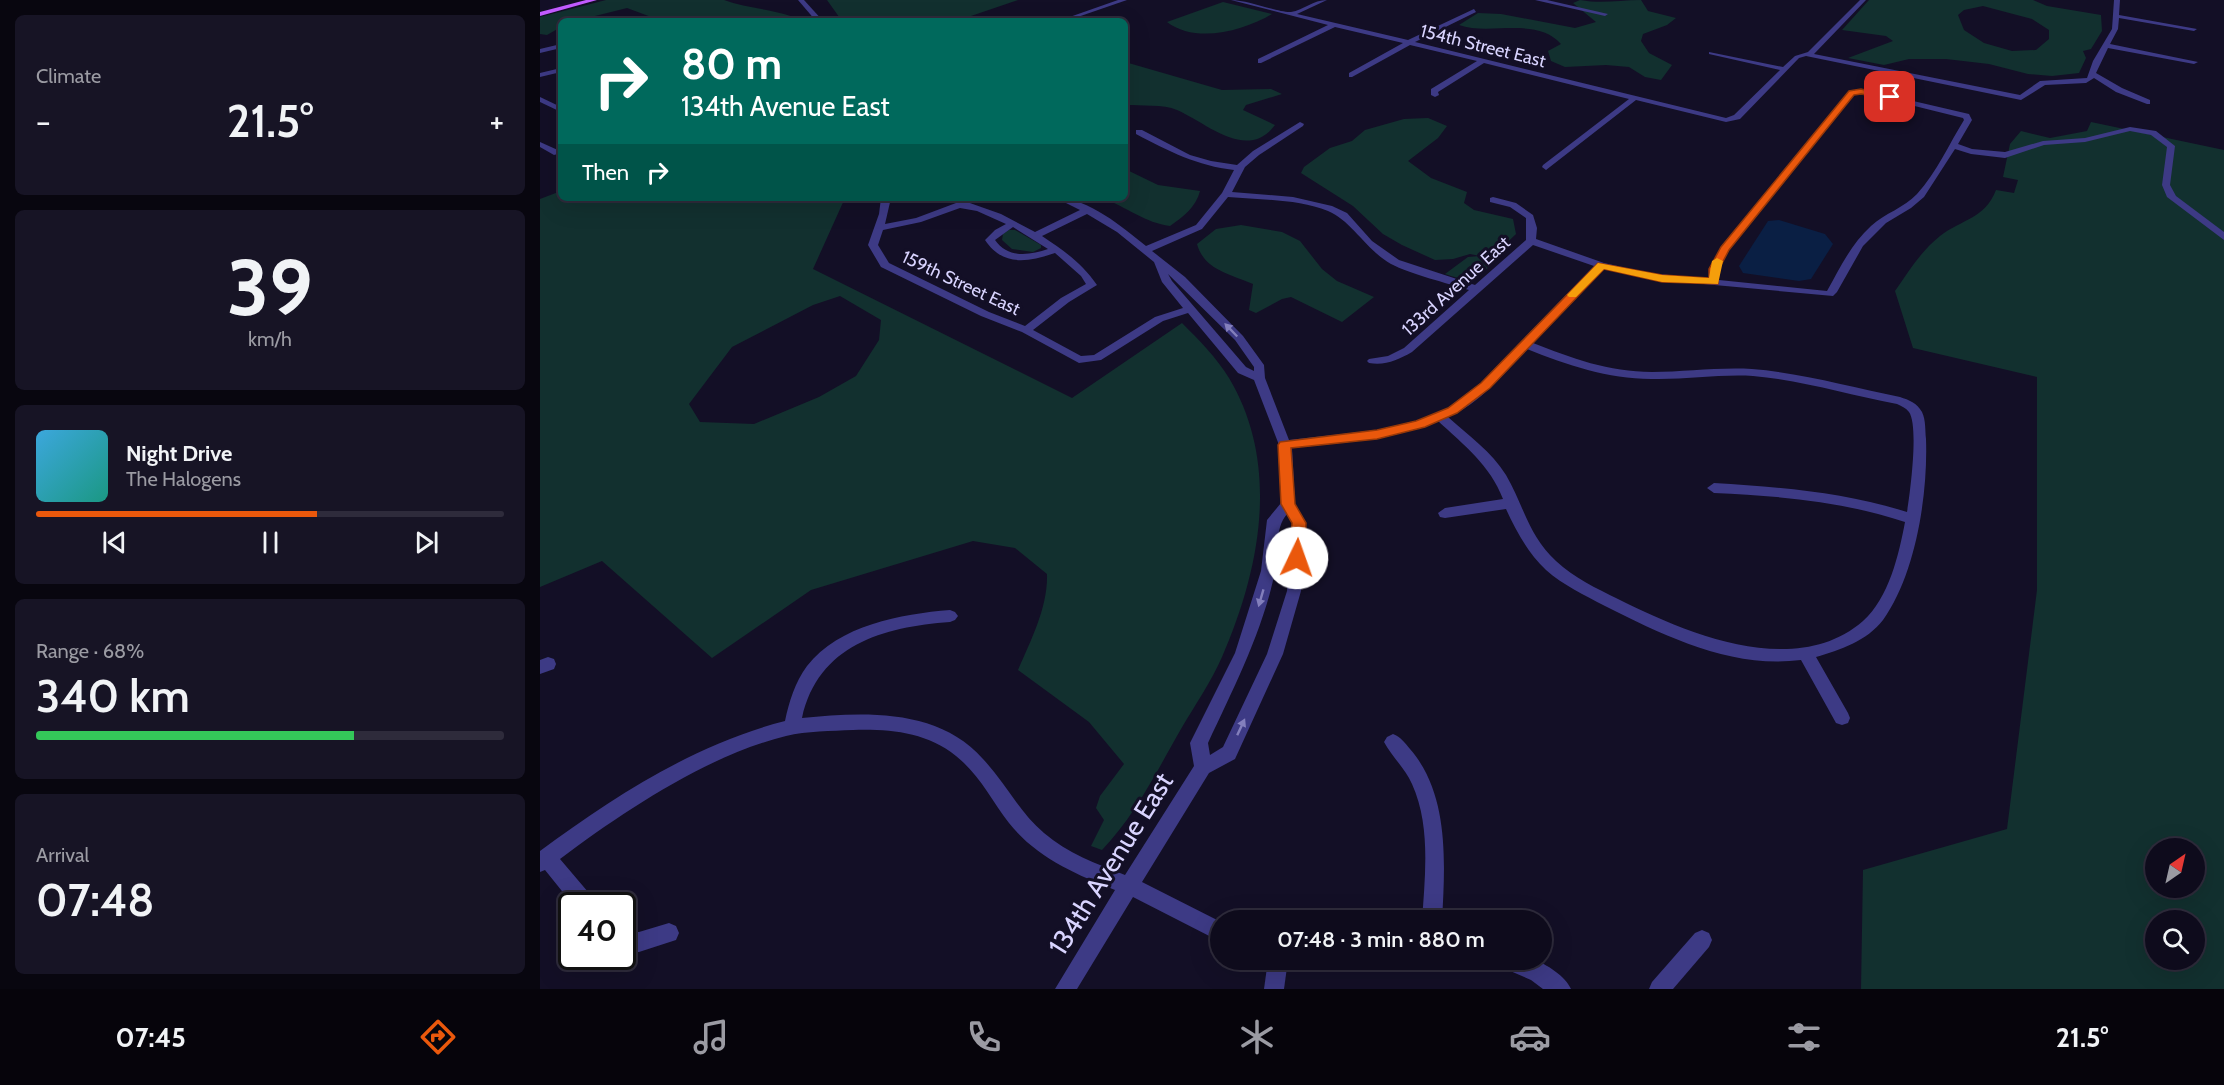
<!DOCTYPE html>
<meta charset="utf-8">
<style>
:root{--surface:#0e0b1c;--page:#171425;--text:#f1f3f6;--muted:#9b9ba3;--line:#2e2b3b;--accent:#ea580c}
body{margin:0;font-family:Cabin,sans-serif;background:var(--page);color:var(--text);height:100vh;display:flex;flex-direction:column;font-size:22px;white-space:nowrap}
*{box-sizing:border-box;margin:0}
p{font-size:20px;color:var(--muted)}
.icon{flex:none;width:33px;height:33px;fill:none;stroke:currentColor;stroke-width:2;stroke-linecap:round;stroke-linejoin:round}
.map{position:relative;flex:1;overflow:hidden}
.sheet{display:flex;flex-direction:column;gap:15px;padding:15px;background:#08060f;width:540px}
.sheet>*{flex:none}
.guide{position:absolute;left:18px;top:18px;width:570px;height:183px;border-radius:9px;box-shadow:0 6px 24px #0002,0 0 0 2px var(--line);background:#00695c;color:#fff;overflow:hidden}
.needle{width:39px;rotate:34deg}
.controls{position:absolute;left:1605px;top:838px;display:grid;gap:12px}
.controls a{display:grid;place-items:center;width:60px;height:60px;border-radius:50%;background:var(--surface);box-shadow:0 6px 24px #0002,0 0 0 2px var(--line);font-size:30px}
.speed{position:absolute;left:18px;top:892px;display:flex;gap:12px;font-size:30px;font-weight:700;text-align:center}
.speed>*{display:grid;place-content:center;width:78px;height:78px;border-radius:50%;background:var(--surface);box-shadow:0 6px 24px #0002,0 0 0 2px var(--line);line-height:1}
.speed .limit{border:3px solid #111;border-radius:9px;background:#fff;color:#111}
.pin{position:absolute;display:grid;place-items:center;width:51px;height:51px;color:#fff;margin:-26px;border-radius:12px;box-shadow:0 3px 9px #0006}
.me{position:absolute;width:66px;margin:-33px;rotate:3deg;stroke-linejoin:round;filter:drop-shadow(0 0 4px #0008)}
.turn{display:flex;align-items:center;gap:21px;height:126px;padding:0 24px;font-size:27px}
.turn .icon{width:78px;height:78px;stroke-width:2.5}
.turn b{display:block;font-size:42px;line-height:51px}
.then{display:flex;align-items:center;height:57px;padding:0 24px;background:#0003;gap:12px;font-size:22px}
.big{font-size:45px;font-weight:600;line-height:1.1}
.sheet .widget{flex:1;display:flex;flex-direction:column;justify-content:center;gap:9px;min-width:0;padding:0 21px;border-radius:9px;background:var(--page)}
.sheet .dial{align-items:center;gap:0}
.dial b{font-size:78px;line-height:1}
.song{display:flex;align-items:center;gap:18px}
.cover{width:72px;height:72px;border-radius:9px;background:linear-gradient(135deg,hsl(200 70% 55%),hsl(170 70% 35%))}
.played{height:6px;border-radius:3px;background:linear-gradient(90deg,var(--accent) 60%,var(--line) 60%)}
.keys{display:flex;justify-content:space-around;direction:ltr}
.heat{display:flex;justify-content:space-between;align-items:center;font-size:33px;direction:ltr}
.charge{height:9px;border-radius:4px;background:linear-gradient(90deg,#34c759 68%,var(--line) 0)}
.trip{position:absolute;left:670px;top:910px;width:342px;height:60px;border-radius:30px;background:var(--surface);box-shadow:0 6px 24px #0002,0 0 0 2px var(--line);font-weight:600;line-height:60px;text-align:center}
.menu{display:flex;height:96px;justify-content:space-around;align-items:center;background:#06040b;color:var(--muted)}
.menu .icon{width:42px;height:42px}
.menu .selected{color:var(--accent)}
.menu b{font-size:27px;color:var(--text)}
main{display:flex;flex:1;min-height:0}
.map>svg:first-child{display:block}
.green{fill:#12302f;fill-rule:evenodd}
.water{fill:#0a1f44}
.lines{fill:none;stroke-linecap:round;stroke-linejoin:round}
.minor{fill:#3d3a85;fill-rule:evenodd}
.major{fill:#c25bff;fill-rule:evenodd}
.oneway{fill:#837fbc}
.route{fill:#ea580c;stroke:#983908;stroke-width:1.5}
.slow{fill:#f59e0b}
.labels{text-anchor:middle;stroke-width:6;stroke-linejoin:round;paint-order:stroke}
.far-street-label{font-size:18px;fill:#d9d4ff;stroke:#130f26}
.near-street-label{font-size:27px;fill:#d9d4ff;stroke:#130f26}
</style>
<main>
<section class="sheet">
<div class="widget"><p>Climate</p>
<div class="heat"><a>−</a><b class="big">21.5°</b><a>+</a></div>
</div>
<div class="widget dial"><b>39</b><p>km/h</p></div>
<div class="widget">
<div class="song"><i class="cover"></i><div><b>Night Drive</b><p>The Halogens</p></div></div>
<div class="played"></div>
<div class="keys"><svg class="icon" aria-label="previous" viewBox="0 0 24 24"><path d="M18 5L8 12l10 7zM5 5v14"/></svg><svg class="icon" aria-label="pause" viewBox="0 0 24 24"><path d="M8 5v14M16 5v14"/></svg><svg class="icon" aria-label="next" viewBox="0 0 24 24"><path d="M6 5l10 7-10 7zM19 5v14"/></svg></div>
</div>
<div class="widget"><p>Range · 68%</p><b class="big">340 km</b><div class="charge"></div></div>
<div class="widget"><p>Arrival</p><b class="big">07:48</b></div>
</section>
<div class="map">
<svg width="1684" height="989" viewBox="0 0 1684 989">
<rect width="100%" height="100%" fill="#130f26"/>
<!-- green -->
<g class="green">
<path d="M66 0H184C208 9 243 10 262 21H122L87 8 35 21H21V27L7 35 0 34V17Z"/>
<polygon points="287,0 478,0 431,16 446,21 302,21"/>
<path d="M1040 0C1062 4 1079 0 1101 0L1108 11 1136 18 1127 25 1103 34 1101 41 1109 53 1132 65 1121 80 1105 77 1089 67 1066 65 1025 67 1011 61 1008 51 1021 44C997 16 948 36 919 25L938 13 961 14 1035 28 1056 22 1033 3Z"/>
<path d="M1329 0H1493L1507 6 1561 15 1562 31 1551 49 1543 51 1546 58 1539 73 1512 76 1488 74 1449 64 1406 59H1369L1344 65 1308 58 1353 41 1346 36 1302 30ZM1443 6 1492 19 1509 30V39L1496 50 1472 51 1444 43 1424 30 1418 15 1424 10Z"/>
<path d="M683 2 732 14C703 31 656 44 627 22Z"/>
<path d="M585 62 682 90 731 89 742 94 706 105 703 110 735 125C707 162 667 123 637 110 623 104 601 106 586 105Z"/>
<path d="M888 118 907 126 898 138 868 161 891 178 927 192 924 203 934 210 973 219 976 234 956 253 942 257 955 262C935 279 930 283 905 274L928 257 940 256 930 254 913 259 895 260 862 245 843 234 813 206 761 173 764 167 790 148 812 141 825 130 864 119Z"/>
<path d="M1551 122 1684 150V989H1321L1323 870 1467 829 1497 590V377L1373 348 1355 291C1369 271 1381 251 1400 236 1422 219 1445 219 1456 190L1474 193 1478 180 1463 177 1470 144 1481 131 1510 138 1547 131ZM1616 849H1654V888H1616ZM1616 921H1654V960H1616Z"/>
<path d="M585 169 618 185 660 191C656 207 643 217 630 226 606 223 586 207 563 198H585Z"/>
<path d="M21 191V198H305L273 269 532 398 642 323C659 340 676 357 689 378 741 465 720 570 682 657 671 682 655 705 641 729 618 769 595 816 562 850L551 846 564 820 556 808 560 796 584 764 549 722 478 670C491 640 508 607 507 574L475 548 433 541 271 590 172 658 62 561 0 587V199ZM300 296 341 320 339 340 316 376 279 397 214 424 160 422 149 404 192 347 273 305Z"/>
<path d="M701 225 742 232 760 241 782 269 797 281 834 297 802 322 751 297 742 299 716 313 709 310 713 284C690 274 664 270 657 244L676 229Z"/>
<polygon points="469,230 475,230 501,245 501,248 493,252 472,249 462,240 463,234"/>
</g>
<!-- water -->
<polygon class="water" points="1239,220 1285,234 1293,244 1271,279 1259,281 1203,273 1199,266 1228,221"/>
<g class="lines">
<!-- minor -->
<g class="minor">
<polygon points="258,0 264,0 283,21 276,21"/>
<polygon points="578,0 587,0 529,20 524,19"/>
<path d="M691 0C708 0 739 13 751 12 764 10 773 0 787 0L757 14 868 40 934 9 936 12 875 42 1186 118 1194 115 1240 70 1169 54V52L1243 67 1255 56 1268 52 1320 0H1326L1274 54 1480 95 1500 81 1547 78 1553 61 1572 29 1574 0H1580L1579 15 1657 29 1654 31 1579 18 1578 29 1570 44 1658 62 1654 64 1568 48 1556 73 1582 88 1610 100V104H1607L1576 92 1554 78 1546 83 1505 85 1481 100 1266 56 1259 58 1200 119 1186 122 1096 100 1006 170 1002 167 1003 165 1089 99 944 63 898 92 899 95 895 97 891 95V89L937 61 870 45 812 77H809V73L863 43 795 27 721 63H718V59L788 25Z"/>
<polygon points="995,0 1007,0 1068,14 1065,16"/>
<polygon points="21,44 21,48 0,53 0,49"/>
<polygon points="21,68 21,72 0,77 0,73"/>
<path d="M1326 90 1429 114 1432 120 1418 144 1432 149 1465 152 1503 141 1545 138 1590 127 1616 131 1635 146 1630 185 1636 196 1684 232V240L1627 197 1622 185 1627 147 1611 135 1590 131 1545 142 1504 145 1465 158 1431 154 1415 149 1384 197 1371 208 1346 223 1323 246 1297 292 1293 296 1109 279 1063 269 993 343C1031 358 1069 372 1112 372 1145 372 1178 367 1212 369 1262 373 1311 387 1360 397 1369 400 1377 403 1382 412 1386 420 1385 431 1386 439 1388 494 1376 574 1343 620 1327 641 1300 650 1276 657L1308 713 1310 718 1308 723 1302 725 1296 723 1261 660C1191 669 1125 636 1065 606 1044 595 1023 585 1006 570 988 553 976 531 966 509L905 518 900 517 898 513 905 508 963 499C950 465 924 445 898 421 852 440 800 443 752 448L755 504 766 523 761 591 743 654 695 759 669 773 602 882 681 922V942L593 897 537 989H515L575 890C536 874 497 858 469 823 452 801 439 774 416 756 386 732 350 729 313 730 291 731 267 731 246 736 168 755 84 811 20 859L54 899 57 906H34L5 870 0 872V851C73 797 155 744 245 721 249 702 255 682 267 666 299 625 361 614 410 610L415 612 418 616 415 620 410 622C343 627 278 645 262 718 324 712 398 708 443 759 465 782 479 812 504 833 527 853 557 864 585 875L654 766 650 743 695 653 721 571 727 520 741 503 739 445 714 380 698 373 648 313 623 321 561 360 539 363 482 332 441 316 341 267 328 245 339 214 341 198H351L345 224 376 218 416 203 427 202 461 214 495 232 540 210 516 198C549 198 582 227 606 246L656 225 682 193 694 170C658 166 628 151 596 134V130H602L650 155 671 161 697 165 713 151 760 122 764 124 763 126 719 155 705 167 692 192 753 197 792 206 807 213 832 241 859 260 935 285 986 240V218L970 207 950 202V198L953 197 976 203 993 215 997 228 996 239 1064 263 1109 273 1169 279V269L1181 247 1309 91ZM1326 94 1423 118 1424 120C1409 144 1397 172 1377 194 1364 208 1345 213 1331 226 1311 244 1300 268 1287 291L1179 280V269L1189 250 1314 95ZM688 197C721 200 758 199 788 211 812 221 826 250 851 264 870 274 907 283 929 290L864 348 848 356 829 359 827 361 829 363C845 366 858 360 872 352L993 245 1054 266 942 382 908 408 877 421 837 430 749 440 725 378 724 365 703 336 645 277 612 251 662 229ZM420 208 437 211 466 224 455 230 445 240C463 267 488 262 515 253L541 276 546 284 521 298 485 326 449 312 349 263 338 245 343 230 381 222ZM547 214 577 232 614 262 622 282 643 308 615 317 554 355 541 356 493 330 529 302 557 285C542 263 523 250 502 236ZM473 227 508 249C490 255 468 259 455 240ZM628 274 695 340 714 367V371L706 367 632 281ZM987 349C1027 365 1068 379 1111 379 1145 380 1179 374 1213 376 1261 380 1309 395 1357 404 1361 406 1366 408 1369 412 1379 426 1370 494 1367 512 1304 492 1240 487 1174 483L1167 488 1174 493C1239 496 1302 501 1365 522 1359 554 1349 598 1323 621 1255 680 1146 633 1078 599 1056 588 1034 578 1016 561 988 535 984 506 966 475 952 452 928 435 908 417 940 404 964 373 987 349ZM747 514 752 523 747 591 727 654 683 747 670 755 668 743C694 687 722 633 735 572 739 553 734 529 747 514Z"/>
<polygon points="0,97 21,107 21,112 0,102"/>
<polygon points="0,142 20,151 21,153 14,155 0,147"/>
<polygon points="8,657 14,659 16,664 14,669 0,674 0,660"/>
<path d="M853 734C861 737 865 743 870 749 910 795 905 865 902 921H882C885 876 891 826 872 784 865 768 852 757 844 742L847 737Z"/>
<polygon points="129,923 136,926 139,933 136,940 99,952 82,952 82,932 99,932"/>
<polygon points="1162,930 1169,933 1172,940 1169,947 1133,989 1109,989 1112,982 1155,933"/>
<polygon points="728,960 748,960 744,989 724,989"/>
<path d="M958 960C969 960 982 958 993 960 1006 963 1026 977 1031 989H1003L991 980 961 967Z"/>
</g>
<!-- major -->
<polygon class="major" points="46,0 57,0 0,16 0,12"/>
</g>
<!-- one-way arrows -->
<defs><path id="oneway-solid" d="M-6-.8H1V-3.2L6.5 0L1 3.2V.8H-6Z" transform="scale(1.5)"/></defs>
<g class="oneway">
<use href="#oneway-solid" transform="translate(691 330) rotate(-134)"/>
<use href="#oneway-solid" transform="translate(721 598) rotate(106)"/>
<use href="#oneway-solid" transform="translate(701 727) rotate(-65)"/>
</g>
<!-- route -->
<polygon class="route" points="1321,89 1353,97 1350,100 1321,94 1314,95 1189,250 1179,269 1178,284 1122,282 1064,269 950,388 917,413 885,427 837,439 751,448 755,504 766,523 765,558 763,562 752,562 750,558 752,523 741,504 738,445 740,442 837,430 876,421 908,408 941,383 1058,263 1122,275 1169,278 1169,269 1181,247 1309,91"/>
<!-- slow -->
<polygon class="slow" points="1177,258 1183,261 1178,284 1122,282 1064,269 1036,297 1029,297 1027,295 1058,263 1122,275 1169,278 1172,261"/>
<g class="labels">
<!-- far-street labels -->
<g class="far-street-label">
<text transform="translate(943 46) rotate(14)" y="6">154th Street East</text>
<text transform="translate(421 283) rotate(25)" y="6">159th Street East</text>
<text transform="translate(916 286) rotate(-42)" y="6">133rd Avenue East</text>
</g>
<!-- near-street labels -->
<g class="near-street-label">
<text transform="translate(571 864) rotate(-58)" y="9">134th Avenue East</text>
</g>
</g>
</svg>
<div class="controls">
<a><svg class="needle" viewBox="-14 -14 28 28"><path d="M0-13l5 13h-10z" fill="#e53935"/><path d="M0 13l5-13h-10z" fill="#9b9ba3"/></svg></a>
<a><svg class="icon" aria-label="search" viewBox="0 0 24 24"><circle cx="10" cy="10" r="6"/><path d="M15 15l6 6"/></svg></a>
</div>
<div class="speed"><div class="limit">40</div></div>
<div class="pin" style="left:1350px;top:97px;background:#d93025"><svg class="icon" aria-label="arrive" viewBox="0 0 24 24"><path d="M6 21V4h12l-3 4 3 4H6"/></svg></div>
<svg class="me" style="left:757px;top:558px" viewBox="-20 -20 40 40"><circle r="19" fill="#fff"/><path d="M0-13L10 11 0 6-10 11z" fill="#ea580c"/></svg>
<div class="trip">07:48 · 3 min · 880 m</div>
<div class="guide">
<div class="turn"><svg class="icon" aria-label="right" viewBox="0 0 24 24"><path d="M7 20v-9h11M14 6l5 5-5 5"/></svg><div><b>80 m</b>134th Avenue East</div></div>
<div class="then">Then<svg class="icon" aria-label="right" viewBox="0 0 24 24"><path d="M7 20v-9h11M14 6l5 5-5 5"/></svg></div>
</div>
</div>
</main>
<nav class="menu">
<b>07:45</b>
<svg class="icon selected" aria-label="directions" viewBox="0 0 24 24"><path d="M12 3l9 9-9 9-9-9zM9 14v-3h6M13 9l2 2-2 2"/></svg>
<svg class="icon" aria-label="music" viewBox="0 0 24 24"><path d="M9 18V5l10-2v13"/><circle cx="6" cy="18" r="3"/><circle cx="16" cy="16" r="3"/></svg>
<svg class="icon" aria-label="phone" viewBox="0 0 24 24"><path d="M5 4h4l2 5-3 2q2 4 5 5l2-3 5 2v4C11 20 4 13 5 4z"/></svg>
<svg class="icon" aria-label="climate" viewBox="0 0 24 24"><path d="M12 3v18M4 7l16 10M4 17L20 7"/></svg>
<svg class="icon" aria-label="car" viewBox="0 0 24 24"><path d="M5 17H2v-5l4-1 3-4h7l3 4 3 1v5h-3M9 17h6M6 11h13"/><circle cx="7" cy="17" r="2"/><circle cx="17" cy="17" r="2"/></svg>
<svg class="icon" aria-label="filters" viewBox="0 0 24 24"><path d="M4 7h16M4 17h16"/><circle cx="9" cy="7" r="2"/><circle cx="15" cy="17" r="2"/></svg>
<b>21.5°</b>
</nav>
